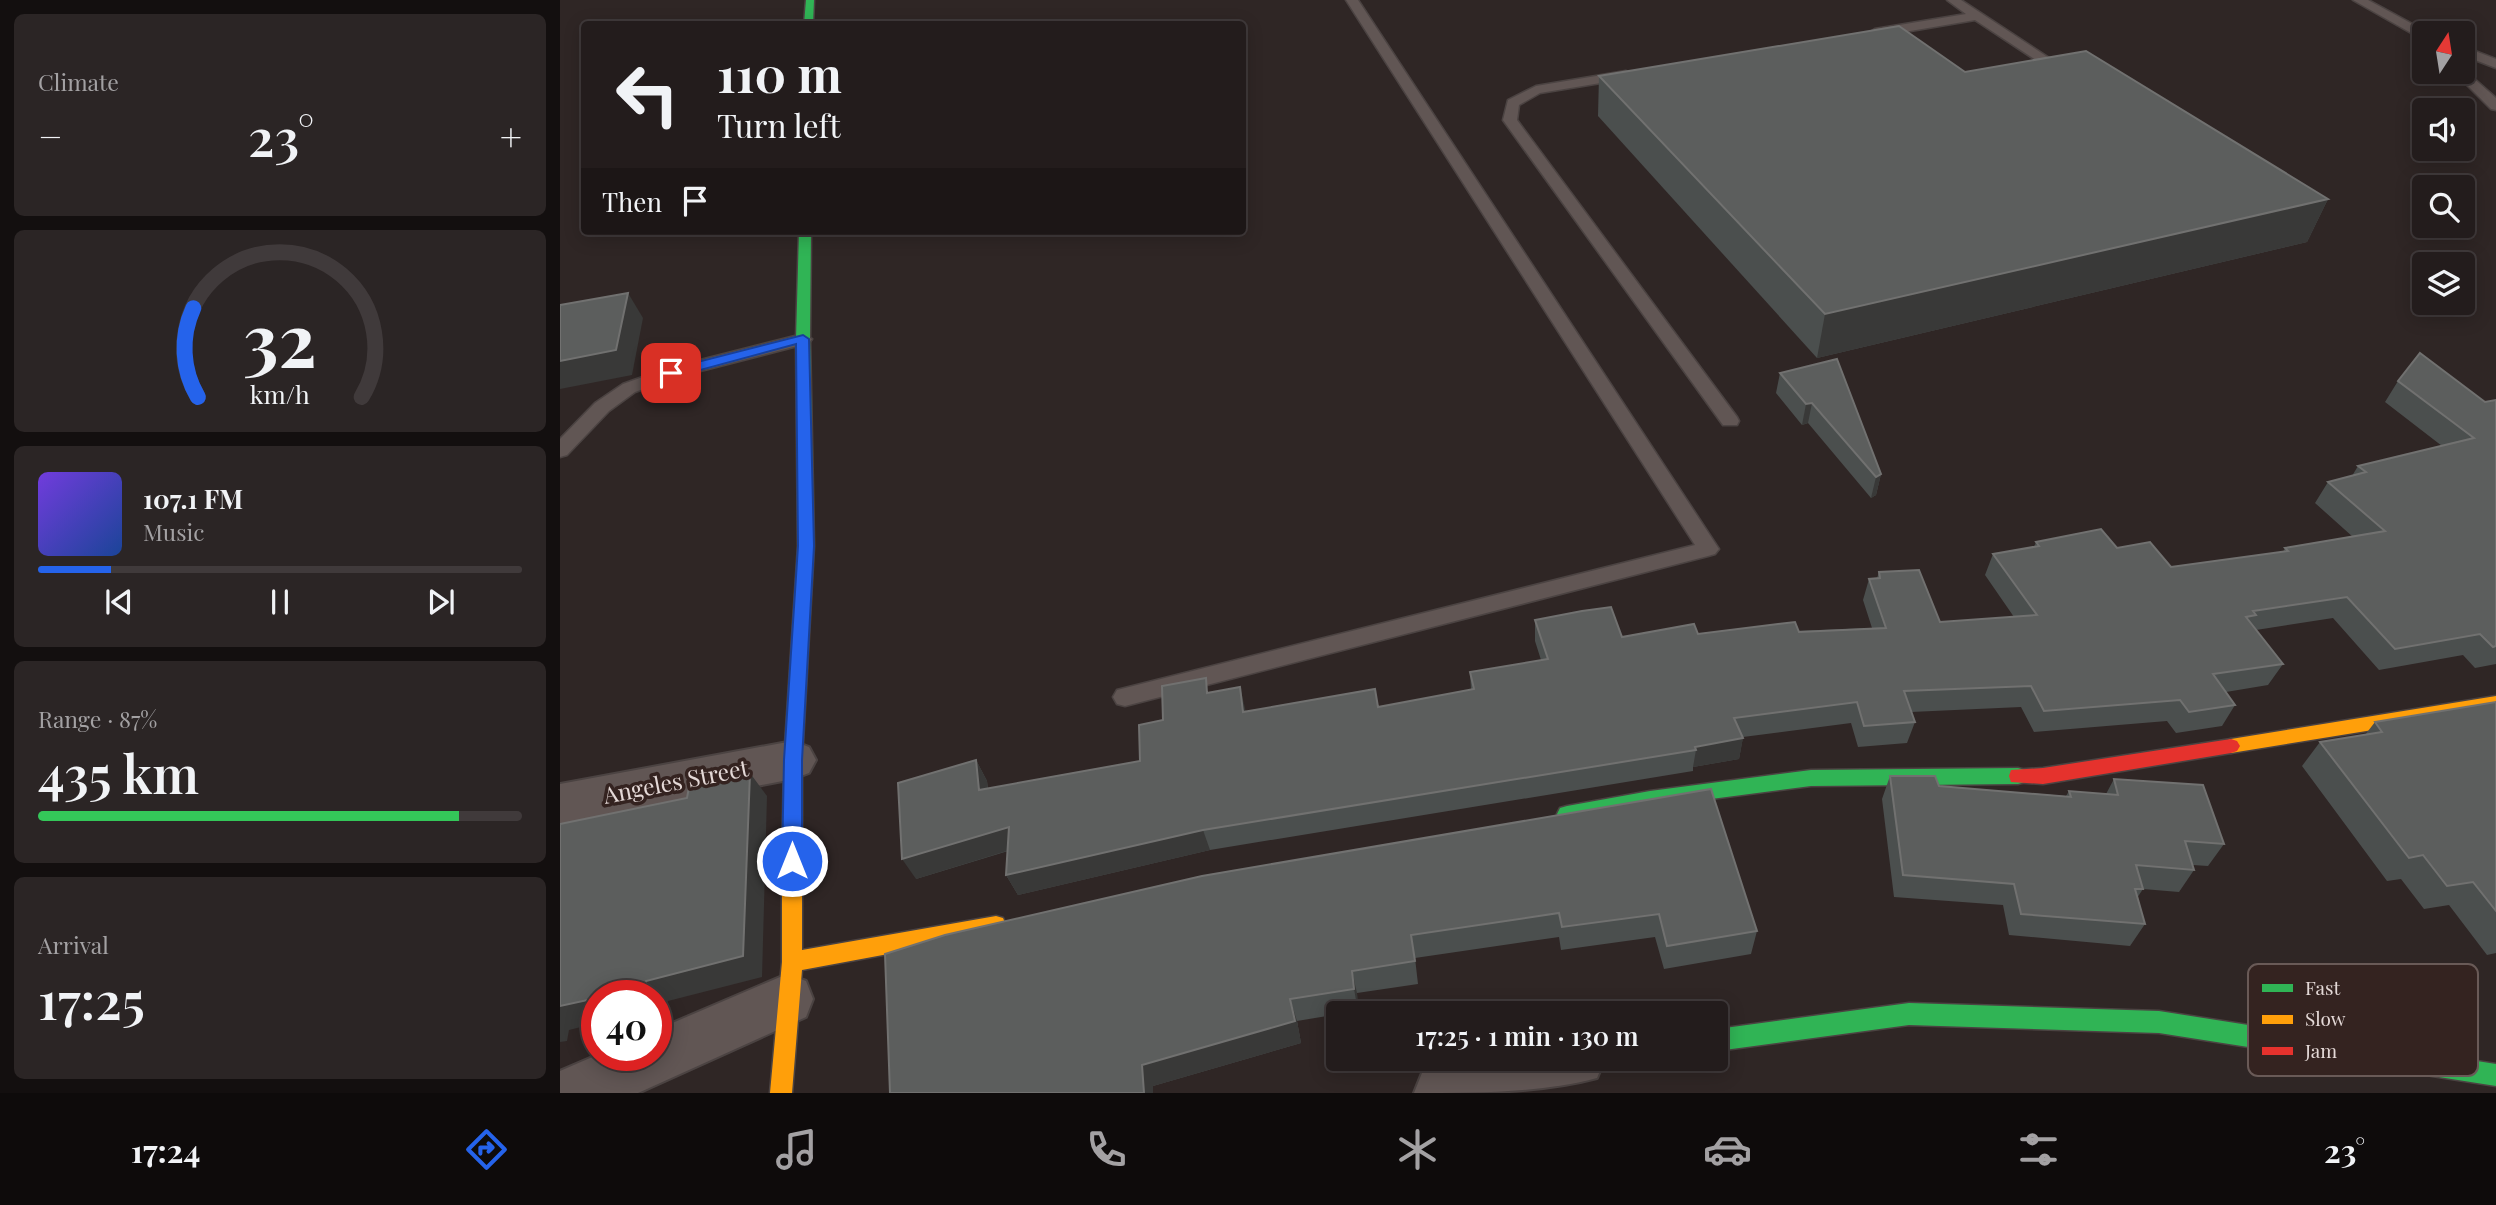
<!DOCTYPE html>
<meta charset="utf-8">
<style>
:root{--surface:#231c1c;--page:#2b2525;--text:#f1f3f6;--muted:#a3a1a3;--line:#403a3b;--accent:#2563eb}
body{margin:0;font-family:"Playfair Display",serif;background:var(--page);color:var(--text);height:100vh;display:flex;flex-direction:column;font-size:26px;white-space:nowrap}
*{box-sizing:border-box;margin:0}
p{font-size:23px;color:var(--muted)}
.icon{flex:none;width:38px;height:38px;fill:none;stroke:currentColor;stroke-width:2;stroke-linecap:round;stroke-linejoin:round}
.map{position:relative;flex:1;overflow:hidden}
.side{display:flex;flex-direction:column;gap:14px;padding:14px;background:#130f0f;width:560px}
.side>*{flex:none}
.top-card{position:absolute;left:21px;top:21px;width:665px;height:214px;border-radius:7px;box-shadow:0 4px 18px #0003,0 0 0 2px var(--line);background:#231c1c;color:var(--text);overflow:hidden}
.needle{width:46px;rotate:12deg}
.buttons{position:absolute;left:1852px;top:21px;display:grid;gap:14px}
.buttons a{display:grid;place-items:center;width:63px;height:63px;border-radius:7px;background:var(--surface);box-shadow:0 4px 18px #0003,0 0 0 2px var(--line);font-size:35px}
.speed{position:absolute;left:21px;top:980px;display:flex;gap:14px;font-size:35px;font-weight:700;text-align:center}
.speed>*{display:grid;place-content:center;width:91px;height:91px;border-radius:50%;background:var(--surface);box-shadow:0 4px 18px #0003,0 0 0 2px var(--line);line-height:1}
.speed .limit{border:10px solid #d22;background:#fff;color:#111}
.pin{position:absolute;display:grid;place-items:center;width:60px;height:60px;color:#fff;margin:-30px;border-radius:14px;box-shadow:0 4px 10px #0006}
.me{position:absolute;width:77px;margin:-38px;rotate:0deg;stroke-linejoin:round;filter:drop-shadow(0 0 5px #0008)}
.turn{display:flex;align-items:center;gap:24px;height:147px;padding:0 21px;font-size:32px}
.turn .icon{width:91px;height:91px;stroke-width:2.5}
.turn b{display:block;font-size:49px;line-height:60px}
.then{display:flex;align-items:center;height:66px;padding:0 21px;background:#0003;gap:14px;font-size:26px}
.big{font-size:52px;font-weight:600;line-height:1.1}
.side .widget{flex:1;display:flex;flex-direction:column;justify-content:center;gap:10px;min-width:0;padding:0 24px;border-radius:10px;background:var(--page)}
.side .dial{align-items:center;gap:0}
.dial svg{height:182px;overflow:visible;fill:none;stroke:var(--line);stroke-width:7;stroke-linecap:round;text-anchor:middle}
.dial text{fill:var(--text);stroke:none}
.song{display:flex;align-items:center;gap:21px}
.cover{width:84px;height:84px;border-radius:10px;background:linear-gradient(135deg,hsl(260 70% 55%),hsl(220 70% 35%))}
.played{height:7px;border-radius:4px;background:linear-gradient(90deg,var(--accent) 15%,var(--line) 15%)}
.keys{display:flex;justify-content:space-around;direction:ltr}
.heat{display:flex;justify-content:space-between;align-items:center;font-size:38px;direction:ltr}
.charge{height:10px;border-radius:5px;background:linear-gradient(90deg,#34c759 87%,var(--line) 0)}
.trip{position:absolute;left:766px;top:1001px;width:402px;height:70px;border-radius:7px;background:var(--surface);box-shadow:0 4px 18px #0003,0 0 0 2px var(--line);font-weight:600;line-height:70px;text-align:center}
.dock{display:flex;height:112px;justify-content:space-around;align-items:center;background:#0e0b0b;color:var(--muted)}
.dock .icon{width:49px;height:49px}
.dock .selected{color:var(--accent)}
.dock b{font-size:32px;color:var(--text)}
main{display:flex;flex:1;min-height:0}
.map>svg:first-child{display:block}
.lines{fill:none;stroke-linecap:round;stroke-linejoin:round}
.lane-casing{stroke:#4b4342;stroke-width:3}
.street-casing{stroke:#4b4342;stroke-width:4}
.fast-casing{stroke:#4b4342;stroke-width:3}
.slow-casing{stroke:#4b4342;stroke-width:3}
.jam-casing{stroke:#4b4342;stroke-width:3}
.lane{fill:#615654;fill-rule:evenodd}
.street{fill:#615654;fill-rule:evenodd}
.fast{fill:#30b455;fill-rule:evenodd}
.slow{fill:#ff9f0a;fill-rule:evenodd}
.jam{fill:#e5322d;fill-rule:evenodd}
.wall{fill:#4b4f4e}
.shaded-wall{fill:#393938}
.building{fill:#5c5e5d;stroke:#717170;stroke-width:2}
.route{fill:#2563eb;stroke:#184099;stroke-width:2}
.labels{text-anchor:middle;stroke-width:7;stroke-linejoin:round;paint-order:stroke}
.street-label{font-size:23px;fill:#e4d9d7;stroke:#342320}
.key{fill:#342320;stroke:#695a57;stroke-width:2}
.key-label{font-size:19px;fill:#e4d9d7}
</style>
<main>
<section class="side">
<div class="widget"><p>Climate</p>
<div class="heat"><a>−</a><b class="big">23°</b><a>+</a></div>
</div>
<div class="widget dial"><svg viewBox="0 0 100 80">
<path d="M14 69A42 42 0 1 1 86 69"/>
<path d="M14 69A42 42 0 0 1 12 30" stroke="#2563eb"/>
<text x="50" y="56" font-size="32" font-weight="700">32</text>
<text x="50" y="72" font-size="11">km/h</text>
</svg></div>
<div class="widget">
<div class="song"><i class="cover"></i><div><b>107.1 FM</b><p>Music</p></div></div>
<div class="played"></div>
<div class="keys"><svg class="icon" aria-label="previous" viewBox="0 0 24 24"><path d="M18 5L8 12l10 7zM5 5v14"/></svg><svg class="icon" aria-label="pause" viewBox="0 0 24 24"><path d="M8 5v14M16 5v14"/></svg><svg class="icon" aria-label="next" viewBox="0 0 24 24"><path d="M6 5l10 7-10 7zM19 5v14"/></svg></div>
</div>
<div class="widget"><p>Range · 87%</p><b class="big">435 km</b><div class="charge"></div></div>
<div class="widget"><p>Arrival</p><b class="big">17:25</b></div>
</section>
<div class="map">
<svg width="1936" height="1093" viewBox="0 0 1936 1093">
<rect width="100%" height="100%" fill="#2f2625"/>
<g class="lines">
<!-- lane casing -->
<g class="lane-casing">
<g id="lane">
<polygon points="786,0 798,0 1159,549 1155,554 1148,556 565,706 557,704 553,697 557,690 1135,545"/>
<polygon points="1387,0 1401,0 1512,73 1505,77 1500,76 1415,20 1315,37 1309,33 1315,29 1406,14"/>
<polygon points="1793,0 1808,0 1869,33 1864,33 1864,39 1860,38"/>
<polygon points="1902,46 1936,59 1936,68 1902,55"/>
<polygon points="1902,68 1936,98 1936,110 1931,109 1897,75 1896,72 1902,72"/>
<polygon points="1066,71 1073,75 1071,78 980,93 959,105 957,120 1177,417 1179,421 1177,425 1163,425 943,120 948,100 976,86"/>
<polygon points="243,334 252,339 249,343 117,377 75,392 49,411 7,455 0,457 0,439 35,403 63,384 105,369"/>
</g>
</g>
<!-- street casing -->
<g class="street-casing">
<g id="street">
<polygon points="233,741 249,747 256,760 249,773 233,779 0,824 0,784"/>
<polygon points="227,974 246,981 253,999 246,1017 78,1093 0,1093 0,1071 37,1055 96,1055 96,1030"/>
<path d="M905 1059H1045L1037 1078C981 1093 914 1093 854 1093L862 1073Z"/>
</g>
</g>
<!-- fast casing -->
<g class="fast-casing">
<g id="fast">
<polygon points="246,0 254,0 253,24 244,24"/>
<polygon points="239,231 251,231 250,339 254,546 242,760 242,876 239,882 232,885 225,882 222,876 224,760 238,546 236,339"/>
<polygon points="1458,768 1465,770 1467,776 1465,782 1458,784 1251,786 1090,807 1007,822 1000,820 997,814 1000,808 1007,806 1090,791 1251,770"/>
<polygon points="1349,1003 1599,1011 1936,1064 1936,1086 1599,1033 1349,1025 1157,1051 1157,1029"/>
</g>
</g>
<!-- slow casing -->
<g class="slow-casing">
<g id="slow">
<polygon points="1936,696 1936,710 1671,753 1665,751 1662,746 1665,741 1671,739"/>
<polygon points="232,867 239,870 242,876 242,950 436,916 443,918 446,925 443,932 436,934 242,970 232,1093 210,1093 222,962 222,876 225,870"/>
</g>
</g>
<!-- jam casing -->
<g class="jam-casing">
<polygon id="jam" points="1671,739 1677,741 1680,746 1677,751 1671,753 1483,784 1451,782 1449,776 1451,770 1483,768"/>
</g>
<!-- lane -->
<use href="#lane" class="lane"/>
<!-- street -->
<use href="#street" class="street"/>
<!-- fast -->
<use href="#fast" class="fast"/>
<!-- slow -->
<use href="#slow" class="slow"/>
<!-- jam -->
<use href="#jam" class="jam"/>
</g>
<!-- wall -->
<g class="wall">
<polygon points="1405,72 1768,199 1747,242 1257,358 1038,116 1039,76"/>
<polygon points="1277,359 1321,474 1316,495 1311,498 1248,423 1242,425 1216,393 1220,373"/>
<polygon points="1838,381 1925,402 1936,400 1936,664 1915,668 1903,655 1819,670 1773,618 1696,630 1723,664 1708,685 1666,692 1675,705 1662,726 1616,733 1607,721 1474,732 1461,707 1351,712 1355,722 1347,743 1298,747 1291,723 1183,737 1179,759 1133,767 1133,771 650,850 458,895 446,875 448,851 356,879 416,760 427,781 428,789 580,761 603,720 650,692 686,711 818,707 911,690 910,672 981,660 975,641 975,620 1062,637 1312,628 1303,600 1309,579 1317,578 1319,572 1380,622 1454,617 1425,575 1433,554 1474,547 1476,542 1557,548 1611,567 1723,552 1725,548 1793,537 1755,503 1768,482 1792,476 1798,466 1882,446 1825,402"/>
<polygon points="1936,702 1936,953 1927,955 1889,905 1864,909 1841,879 1827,881 1742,766 1760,742 1805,735 1815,722"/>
<polygon points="1330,776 1379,786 1506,796 1509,791 1546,794 1554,779 1664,844 1648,866 1633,865 1634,870 1619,892 1583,889 1577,898 1585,924 1570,946 1449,935 1443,905 1334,897 1322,799"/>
<polygon points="1151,789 1197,931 1191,954 1104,969 1095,937 1001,950 999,937 855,958 858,984 797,993 798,1011 779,1013 779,1014 737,1021 741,1043 593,1086 330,1093"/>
</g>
<!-- shaded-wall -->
<g class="shaded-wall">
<polygon points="1768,199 1747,242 1257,358 1265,314"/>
<polygon points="68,293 83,318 72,375 0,389 0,361"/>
<polygon points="1252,403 1248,423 1242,425 1246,404"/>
<polygon points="1321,474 1316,495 1311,498 1316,477"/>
<polygon points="680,687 685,708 689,733 683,712"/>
<polygon points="1183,738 1179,759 1133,767 1136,750 1135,747"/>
<polygon points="416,760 427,781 430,811 419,790"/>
<polygon points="190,773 207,796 202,977 108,1001 107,1007 96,1009 96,996 45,996 86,981"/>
<polygon points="449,827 460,847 356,879 342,859"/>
<polygon points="643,830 650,850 458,895 446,875"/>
<polygon points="792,971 797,993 798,1011 794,989"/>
<polygon points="37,998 37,1023 9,1030 7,1041 0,1042 0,1006"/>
<polygon points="730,999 737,1021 741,1043 593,1086 593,1093 584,1093 582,1065"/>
</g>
<!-- building -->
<g class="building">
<polygon points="1339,26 1405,72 1526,51 1768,199 1265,314 1039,76"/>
<polygon points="68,293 56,350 0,361 0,305"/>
<polygon points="1860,353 1925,402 1936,400 1936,646 1933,647 1920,634 1835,649 1787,597 1693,611 1696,615 1686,617 1723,664 1653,674 1675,705 1629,712 1620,700 1484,711 1471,686 1344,691 1355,722 1304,726 1297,702 1174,718 1183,738 1135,747 1136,750 643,830 446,875 449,827 342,859 338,783 416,760 419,790 580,761 579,725 603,720 602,686 646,678 647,693 680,687 683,712 815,689 818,707 914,689 910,672 988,659 975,620 1022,611 1051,607 1062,637 1134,624 1138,634 1235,622 1239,632 1326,628 1309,579 1320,578 1319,572 1359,570 1380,622 1477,615 1433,554 1479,546 1476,542 1541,529 1557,548 1590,542 1611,567 1728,551 1725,548 1825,531 1768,482 1806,472 1798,466 1914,438 1838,381"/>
<polygon points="1277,359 1321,474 1316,477 1252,403 1246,404 1220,373"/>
<polygon points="1936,702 1936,911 1913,882 1887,886 1863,855 1849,858 1760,742 1822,732 1815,722"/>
<polygon points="190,773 183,956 86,981 85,986 45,996 37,996 37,998 0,1006 0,824 127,798 129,787"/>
<polygon points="1330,776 1375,776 1379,786 1511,797 1509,791 1558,795 1554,779 1643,785 1664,844 1625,841 1634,870 1576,865 1583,889 1575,889 1585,924 1461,914 1454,884 1343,875"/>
<polygon points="1151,789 1197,931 1107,946 1099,914 1002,927 999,913 851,935 855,961 792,971 794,989 730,999 735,1021 582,1065 584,1093 330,1093 325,954 385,935 642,876"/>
</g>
<!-- route -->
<polygon class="route" points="243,335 249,339 254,546 242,760 242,861 239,867 232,870 225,867 222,861 224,760 238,546 236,344 111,378 104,373 106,370"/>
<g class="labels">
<!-- street labels -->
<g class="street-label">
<text transform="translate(116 782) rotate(-11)" y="8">Angeles Street</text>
</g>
</g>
<!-- legend -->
<rect x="1688" y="964" width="230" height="112" rx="10" class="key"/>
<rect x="1702" y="984" width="31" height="8" fill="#30b455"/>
<rect x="1702" y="1015" width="31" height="9" fill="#ff9f0a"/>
<rect x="1702" y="1047" width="31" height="8" fill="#e5322d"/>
<g class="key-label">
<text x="1745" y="995">Fast</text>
<text x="1745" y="1026">Slow</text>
<text x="1745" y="1058">Jam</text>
</g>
</svg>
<div class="buttons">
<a><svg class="needle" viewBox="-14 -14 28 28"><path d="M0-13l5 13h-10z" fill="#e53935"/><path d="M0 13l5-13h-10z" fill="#a3a1a3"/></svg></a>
<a><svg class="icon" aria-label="sound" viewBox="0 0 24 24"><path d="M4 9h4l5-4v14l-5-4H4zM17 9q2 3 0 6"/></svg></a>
<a><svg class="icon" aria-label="search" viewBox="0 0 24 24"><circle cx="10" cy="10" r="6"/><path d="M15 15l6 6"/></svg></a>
<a><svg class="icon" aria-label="layers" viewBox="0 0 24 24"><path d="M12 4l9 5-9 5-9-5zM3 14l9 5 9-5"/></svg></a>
</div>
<div class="speed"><div class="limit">40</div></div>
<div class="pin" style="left:111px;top:373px;background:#d93025"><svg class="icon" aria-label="arrive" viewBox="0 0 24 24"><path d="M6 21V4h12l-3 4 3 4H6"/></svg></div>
<svg class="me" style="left:232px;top:861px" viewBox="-20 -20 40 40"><circle r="17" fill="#2563eb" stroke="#fff" stroke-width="3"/><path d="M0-11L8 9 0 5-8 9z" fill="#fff"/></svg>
<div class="trip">17:25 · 1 min · 130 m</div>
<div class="top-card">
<div class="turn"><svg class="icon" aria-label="left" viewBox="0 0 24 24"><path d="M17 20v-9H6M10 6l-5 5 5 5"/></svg><div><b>110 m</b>Turn left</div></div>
<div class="then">Then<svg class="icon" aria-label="arrive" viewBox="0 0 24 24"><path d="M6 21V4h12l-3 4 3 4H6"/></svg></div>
</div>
</div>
</main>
<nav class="dock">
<b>17:24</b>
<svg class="icon selected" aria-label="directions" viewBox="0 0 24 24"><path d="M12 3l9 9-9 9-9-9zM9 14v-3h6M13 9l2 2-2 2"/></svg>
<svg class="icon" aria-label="music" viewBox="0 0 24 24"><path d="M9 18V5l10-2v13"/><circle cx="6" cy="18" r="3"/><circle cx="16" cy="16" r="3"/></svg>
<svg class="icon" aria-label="phone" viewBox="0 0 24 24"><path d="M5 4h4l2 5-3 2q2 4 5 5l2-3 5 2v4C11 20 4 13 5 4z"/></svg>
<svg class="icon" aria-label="climate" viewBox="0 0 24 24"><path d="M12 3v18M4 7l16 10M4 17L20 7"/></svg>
<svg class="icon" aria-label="car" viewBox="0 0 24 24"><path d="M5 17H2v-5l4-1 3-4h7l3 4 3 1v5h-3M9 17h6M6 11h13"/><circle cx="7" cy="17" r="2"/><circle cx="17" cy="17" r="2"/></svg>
<svg class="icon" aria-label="filters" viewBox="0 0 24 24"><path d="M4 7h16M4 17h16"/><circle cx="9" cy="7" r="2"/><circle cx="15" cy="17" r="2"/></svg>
<b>23°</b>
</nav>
